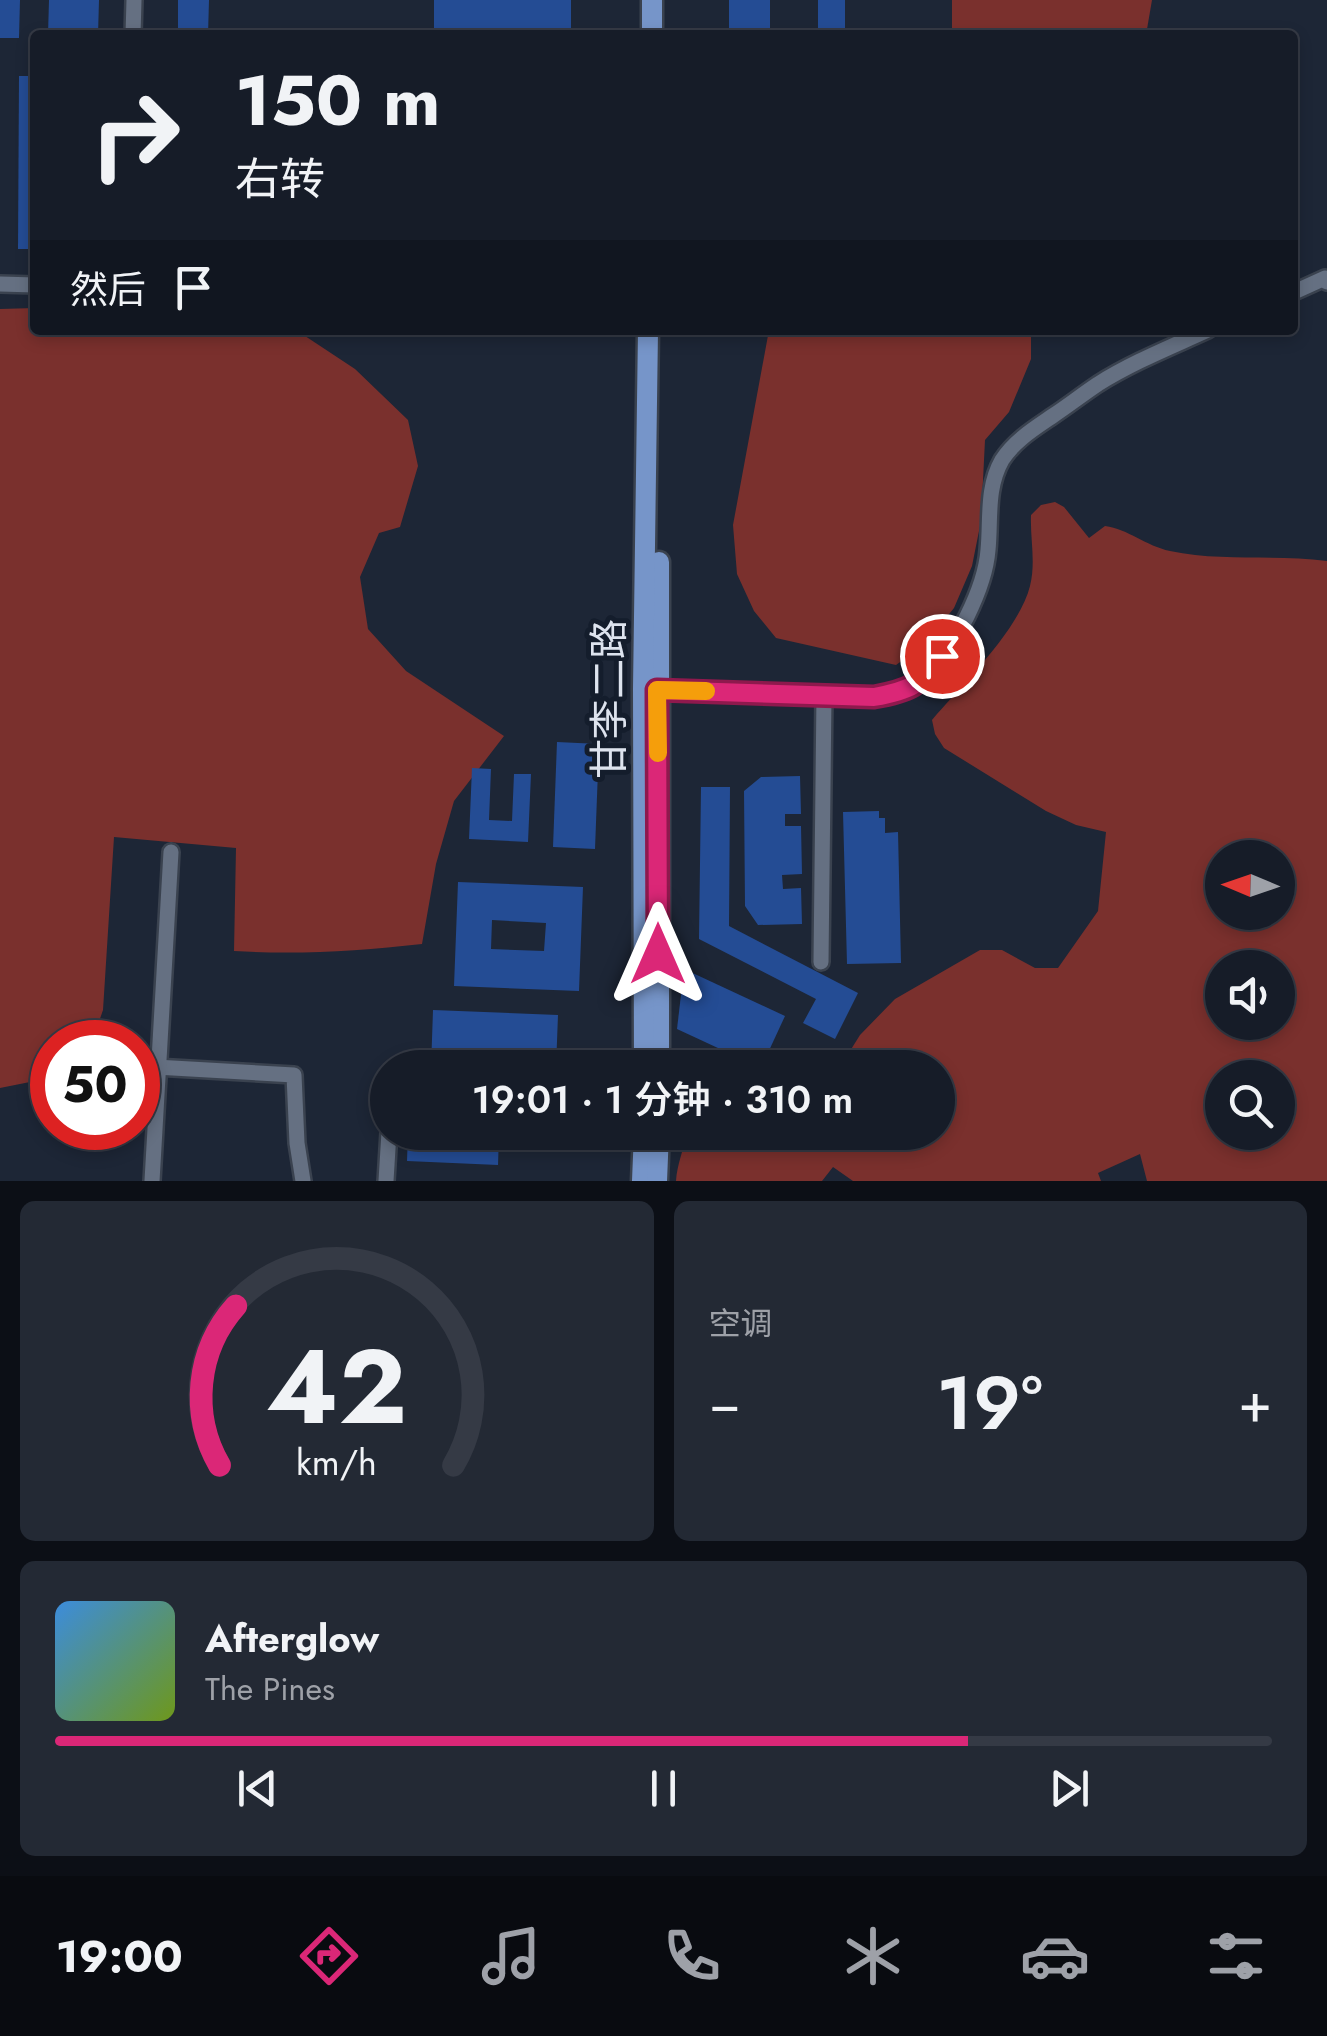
<!DOCTYPE html>
<html lang="zh">
<meta charset="utf-8">
<style>
:root{--surface:#161c28;--page:#232934;--text:#f1f3f6;--muted:#9ea1a8;--line:#353a45;--accent:#db2777}
body{margin:0;font-family:Jost,"Noto Sans SC",sans-serif;background:var(--page);color:var(--text);height:100vh;display:flex;flex-direction:column;font-size:38px;white-space:nowrap}
*{box-sizing:border-box;margin:0}
p{font-size:32px;color:var(--muted)}
.icon{flex:none;width:55px;height:55px;fill:none;stroke:currentColor;stroke-width:2;stroke-linecap:round;stroke-linejoin:round}
.map{position:relative;height:1181px;overflow:hidden}
.side{display:flex;flex-direction:column;gap:20px;padding:20px;background:#0c0f16;flex:1}
.side>*{flex:none}
.top-card{position:absolute;left:30px;top:30px;width:1268px;height:305px;border-radius:10px;box-shadow:0 5px 15px #0003,0 0 0 2px var(--line);background:#161c28;color:var(--text);overflow:hidden}
.needle{width:65px;rotate:272deg}
.buttons{position:absolute;left:1205px;top:840px;display:grid;gap:20px}
.buttons a{display:grid;place-items:center;width:90px;height:90px;border-radius:50%;background:var(--surface);box-shadow:0 5px 15px #0003,0 0 0 2px var(--line);font-size:50px}
.speed{position:absolute;left:30px;top:1020px;display:flex;gap:20px;font-size:50px;font-weight:700;text-align:center}
.speed>*{display:grid;place-content:center;width:130px;height:130px;border-radius:50%;background:var(--surface);box-shadow:0 5px 15px #0003,0 0 0 2px var(--line);line-height:1}
.speed .limit{border:15px solid #d22;background:#fff;color:#111}
.pin{position:absolute;display:grid;place-items:center;width:85px;height:85px;color:#fff;margin:-42px;border:5px solid #fff;border-radius:50%;box-shadow:0 2px 10px #0007}
.me{position:absolute;width:110px;margin:-55px;rotate:0deg;stroke-linejoin:round;filter:drop-shadow(0 0 8px #0008)}
.turn{display:flex;align-items:center;gap:35px;height:210px;padding:0 40px;font-size:45px}
.turn .icon{width:130px;height:130px;stroke-width:2.5}
.turn b{display:block;font-size:70px;line-height:85px}
.then{display:flex;align-items:center;height:95px;padding:0 40px;background:#0003;gap:20px;font-size:38px}
.big{font-size:75px;font-weight:600;line-height:1.1}
.side .widget{flex:1;display:flex;flex-direction:column;justify-content:center;gap:15px;min-width:0;padding:0 35px;border-radius:15px;background:var(--page)}
.side .dial{align-items:center;gap:0}
.dial svg{height:260px;overflow:visible;fill:none;stroke:var(--line);stroke-width:7;stroke-linecap:round;text-anchor:middle}
.dial text{fill:var(--text);stroke:none}
.song{display:flex;align-items:center;gap:30px}
.cover{width:120px;height:120px;border-radius:15px;background:linear-gradient(135deg,hsl(210 70% 55%),hsl(80 70% 35%))}
.played{height:10px;border-radius:5px;background:linear-gradient(90deg,var(--accent) 75%,var(--line) 75%)}
.keys{display:flex;justify-content:space-around;direction:ltr}
.heat{display:flex;justify-content:space-between;align-items:center;font-size:55px;direction:ltr}
.side .tiles{flex:1;display:grid;gap:20px;grid-template-columns:1fr 1fr}
.widget:last-child{grid-column:span 2}
.trip{position:absolute;left:370px;top:1050px;width:585px;height:100px;border-radius:50px;background:var(--surface);box-shadow:0 5px 15px #0003,0 0 0 2px var(--line);font-weight:600;line-height:100px;text-align:center}
.dock{display:flex;height:160px;justify-content:space-around;align-items:center;background:#090b10;color:var(--muted)}
.dock .icon{width:70px;height:70px}
.dock .current{color:var(--accent)}
.dock b{font-size:45px;color:var(--text)}
.map>svg:first-child{display:block}
.green{fill:#7a302d;fill-rule:evenodd}
.building{fill:#244c94;fill-rule:evenodd}
.lines{fill:none;stroke-linecap:round;stroke-linejoin:round}
.minor-casing{stroke:#3a424f;stroke-width:20}
.major-casing{stroke:#3a424f;stroke-width:25}
.minor{stroke:#657082;stroke-width:15}
.major{stroke:#7695c9;stroke-width:20}
.route-casing{stroke:#8e194d;stroke-width:25}
.route{stroke:#db2777;stroke-width:18}
.slow{stroke:#f59e0b;stroke-width:18}
.labels{text-anchor:middle;stroke-width:10;stroke-linejoin:round;paint-order:stroke}
.street-label{font-size:40px;fill:#dde3ee;stroke:#141d2c}
</style>
<div class="map">
<svg width="1327" height="1181" viewBox="0 0 1327 1181">
<rect width="100%" height="100%" fill="#1d2636"/>
<!-- green -->
<g class="green">
<polygon points="952,0 1152,0 1146,35 952,35"/>
<path d="M35 308V330H296L355 369 408 420 418 466 400 527 379 533 360 577 368 629 406 671 504 736 454 801 436 864 422 944C359 951 298 955 234 951L236 848 114 837 103 1010 93 1039 90 1042H52V1072L40 1080 0 1088V309Z"/>
<polygon points="769,330 1031,330 1031,359 1009,412 985,440 981,521 972,566 954,608 924,645 896,665 776,638 754,611 737,574 733,525"/>
<path d="M1055 502 1064 507 1089 538 1105 526C1128 529 1146 546 1170 551 1221 562 1275 554 1327 561V1181H1147L1140 1154 1098 1173 1101 1181H853L833 1167 822 1181H676C677 1164 684 1150 686 1133H774L793 1144 801 1133 938 1132V1068L840 1067 860 1035 895 999 980 950H1002L1035 968H1058L1098 911 1106 832 1076 825 1046 811 944 748 935 734 932 720C962 685 1019 630 1030 586 1036 562 1030 539 1031 515L1041 505ZM1222 858H1278V912H1222ZM1222 968H1278V1022H1222ZM1222 1078H1278V1132H1222Z"/>
</g>
<!-- building -->
<g class="building">
<polygon points="0,0 20,0 19,38 0,38"/>
<polygon points="49,0 99,0 98,35 48,35"/>
<polygon points="178,0 209,0 208,35 178,35"/>
<rect x="434" y="0" width="137" height="35"/>
<rect x="729" y="0" width="41" height="35"/>
<rect x="818" y="0" width="27" height="35"/>
<polygon points="19,76 35,76 35,249 18,249"/>
<polygon points="557,742 599,744 595,849 553,847"/>
<polygon points="472,768 491,769 489,820 512,821 514,774 531,774 528,842 469,839"/>
<polygon points="800,776 801,814 785,814 785,826 801,826 802,874 782,875 783,889 801,888 802,924 758,925 745,906 744,791 761,777"/>
<polygon points="701,787 730,787 729,926 858,993 835,1039 803,1023 816,999 699,939"/>
<polygon points="879,811 879,818 885,818 885,833 898,832 901,963 847,964 843,812"/>
<path d="M458 882 583 887 579 991 454 986ZM492 920 546 923 544 951 491 949Z"/>
<polygon points="684,969 785,1016 761,1068 677,1029"/>
<polygon points="433,1010 558,1015 556,1068 520,1068 521,1050 468,1048 467,1068 431,1068"/>
<polygon points="408,1132 499,1134 498,1165 407,1161"/>
</g>
<g class="lines">
<!-- minor casing -->
<g class="minor-casing">
<g id="minor">
<polyline points="133,35 134,0"/>
<polyline points="0,284 35,285"/>
<polyline points="1292,293 1325,278 1327,282"/>
<path d="M652 690 873 697C894 693 914 689 929 674 955 646 985 589 988 550 991 520 986 488 1002 460 1015 440 1035 428 1054 415 1069 405 1083 394 1098 384 1133 362 1171 347 1208 330"/>
<polyline points="821,962 824,695"/>
<polyline points="138,1066 294,1075 297,1143 303,1181"/>
<polyline points="152,1181 171,852"/>
<polyline points="386,1181 389,1132"/>
</g>
</g>
<!-- major casing -->
<g class="major-casing">
<g id="major">
<polyline points="652,35 652,0"/>
<polyline points="659,562 659,1068"/>
<polyline points="644,1068 643,689 648,330"/>
<polyline points="642,1181 644,1132"/>
<polyline points="657,1181 659,1132"/>
</g>
</g>
<!-- minor -->
<use href="#minor" class="minor"/>
<!-- major -->
<use href="#major" class="major"/>
</g>
<g class="lines">
<!-- route casing -->
<g class="route-casing">
<path id="route" d="M658 954 657 690 874 697C909 691 921 685 942 656"/>
</g>
<!-- route -->
<use href="#route" class="route"/>
<!-- slow -->
<polyline class="slow" points="658,753 657,690 706,691"/>
</g>
<g class="labels">
<!-- street labels -->
<g class="street-label">
<text transform="translate(609 699) rotate(-90)" y="14">甘李二路</text>
</g>
</g>
</svg>
<div class="buttons">
<a><svg class="needle" viewBox="-14 -14 28 28"><path d="M0-13l5 13h-10z" fill="#e53935"/><path d="M0 13l5-13h-10z" fill="#9ea1a8"/></svg></a>
<a><svg class="icon" aria-label="sound" viewBox="0 0 24 24"><path d="M4 9h4l5-4v14l-5-4H4zM17 9q2 3 0 6"/></svg></a>
<a><svg class="icon" aria-label="search" viewBox="0 0 24 24"><circle cx="10" cy="10" r="6"/><path d="M15 15l6 6"/></svg></a>
</div>
<div class="speed"><div class="limit">50</div></div>
<div class="pin" style="left:942px;top:656px;background:#d93025"><svg class="icon" aria-label="arrive" viewBox="0 0 24 24"><path d="M6 21V4h12l-3 4 3 4H6"/></svg></div>
<svg class="me" style="left:658px;top:954px" viewBox="-20 -20 40 40"><path d="M0-17L14 15 0 8-14 15z" fill="#db2777" stroke="#fff" stroke-width="4"/></svg>
<div class="trip">19:01 · 1 分钟 · 310 m</div>
<div class="top-card">
<div class="turn"><svg class="icon" aria-label="right" viewBox="0 0 24 24"><path d="M7 20v-9h11M14 6l5 5-5 5"/></svg><div><b>150 m</b>右转</div></div>
<div class="then">然后<svg class="icon" aria-label="arrive" viewBox="0 0 24 24"><path d="M6 21V4h12l-3 4 3 4H6"/></svg></div>
</div>
</div>
<section class="side">
<div class="tiles">
<div class="widget dial"><svg viewBox="0 0 100 80">
<path d="M14 69A42 42 0 1 1 86 69"/>
<path d="M14 69A42 42 0 0 1 19 20" stroke="#db2777"/>
<text x="50" y="56" font-size="32" font-weight="700">42</text>
<text x="50" y="72" font-size="11">km/h</text>
</svg></div>
<div class="widget"><p>空调</p>
<div class="heat"><a>−</a><b class="big">19°</b><a>+</a></div>
</div>
<div class="widget">
<div class="song"><i class="cover"></i><div><b>Afterglow</b><p>The Pines</p></div></div>
<div class="played"></div>
<div class="keys"><svg class="icon" aria-label="previous" viewBox="0 0 24 24"><path d="M18 5L8 12l10 7zM5 5v14"/></svg><svg class="icon" aria-label="pause" viewBox="0 0 24 24"><path d="M8 5v14M16 5v14"/></svg><svg class="icon" aria-label="next" viewBox="0 0 24 24"><path d="M6 5l10 7-10 7zM19 5v14"/></svg></div>
</div>
</div>
</section>
<nav class="dock">
<b>19:00</b>
<svg class="icon current" aria-label="directions" viewBox="0 0 24 24"><path d="M12 3l9 9-9 9-9-9zM9 14v-3h6M13 9l2 2-2 2"/></svg>
<svg class="icon" aria-label="music" viewBox="0 0 24 24"><path d="M9 18V5l10-2v13"/><circle cx="6" cy="18" r="3"/><circle cx="16" cy="16" r="3"/></svg>
<svg class="icon" aria-label="phone" viewBox="0 0 24 24"><path d="M5 4h4l2 5-3 2q2 4 5 5l2-3 5 2v4C11 20 4 13 5 4z"/></svg>
<svg class="icon" aria-label="climate" viewBox="0 0 24 24"><path d="M12 3v18M4 7l16 10M4 17L20 7"/></svg>
<svg class="icon" aria-label="car" viewBox="0 0 24 24"><path d="M5 17H2v-5l4-1 3-4h7l3 4 3 1v5h-3M9 17h6M6 11h13"/><circle cx="7" cy="17" r="2"/><circle cx="17" cy="17" r="2"/></svg>
<svg class="icon" aria-label="filters" viewBox="0 0 24 24"><path d="M4 7h16M4 17h16"/><circle cx="9" cy="7" r="2"/><circle cx="15" cy="17" r="2"/></svg>
</nav>
